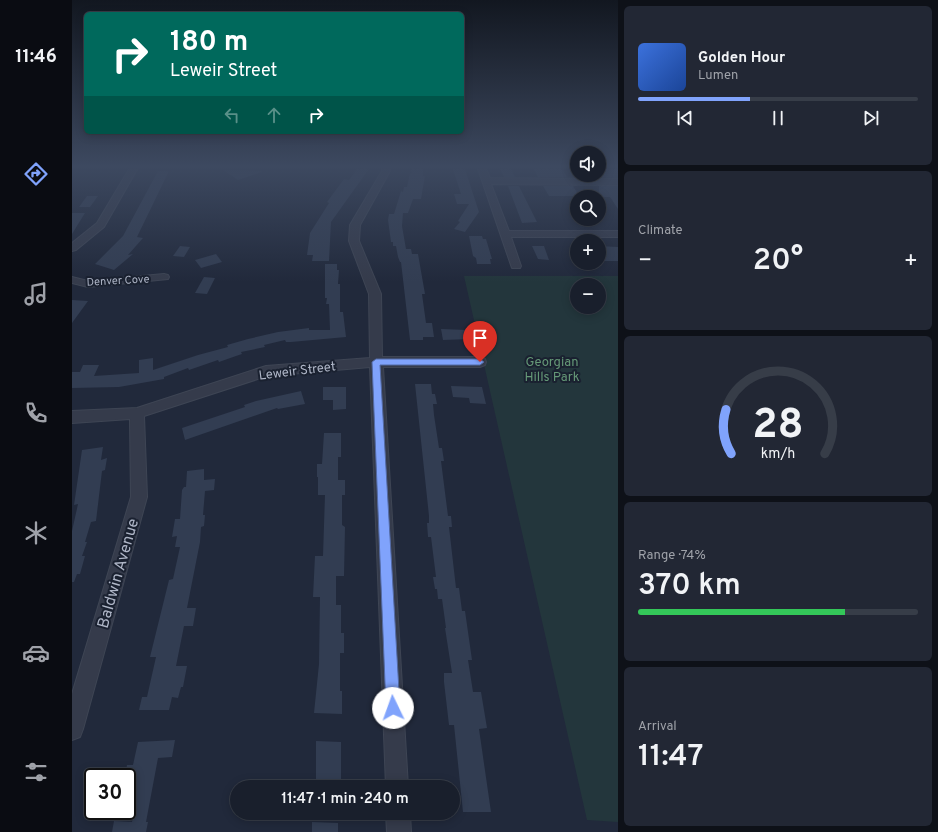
<!DOCTYPE html>
<meta charset="utf-8">
<style>
:root{--surface:#191f2c;--page:#222734;--text:#f1f3f6;--muted:#9fa2a9;--line:#373d48;--accent:#80a3fc}
body{margin:0;font-family:Overpass,sans-serif;background:var(--page);color:var(--text);height:100vh;display:flex;flex-direction:column;font-size:15px;white-space:nowrap}
*{box-sizing:border-box;margin:0}
p{font-size:13px;color:var(--muted)}
.icon{flex:none;width:22px;height:22px;fill:none;stroke:currentColor;stroke-width:2;stroke-linecap:round;stroke-linejoin:round}
.map{position:relative;flex:1;overflow:hidden}
.side{display:flex;flex-direction:column;gap:6px;padding:6px;background:#0e1118;width:320px}
.side>*{flex:none}
.guide{position:absolute;left:12px;top:12px;width:380px;height:122px;border-radius:6px;box-shadow:0 2px 10px #0003,0 0 0 1px var(--line);background:#00695c;color:#fff;overflow:hidden}
.fabs{position:absolute;left:498px;top:146px;display:grid;gap:8px}
.fabs a{display:grid;place-items:center;width:36px;height:36px;border-radius:50%;background:var(--surface);box-shadow:0 2px 10px #0003,0 0 0 1px var(--line);font-size:20px}
.speed{position:absolute;left:12px;top:768px;display:flex;gap:8px;font-size:20px;font-weight:700;text-align:center}
.speed>*{display:grid;place-content:center;width:52px;height:52px;border-radius:50%;background:var(--surface);box-shadow:0 2px 10px #0003,0 0 0 1px var(--line);line-height:1}
.speed .limit{border:2px solid #111;border-radius:6px;background:#fff;color:#111}
.pin{position:absolute;display:grid;place-items:center;width:34px;height:34px;color:#fff;margin:-41px -17px;border-radius:50% 50% 50% 0;rotate:-45deg;box-shadow:0 0 4px #0007}
.pin .icon{rotate:45deg}
.me{position:absolute;width:44px;margin:-22px;rotate:357deg;stroke-linejoin:round;filter:drop-shadow(0 0 3px #0008)}
.turn{display:flex;align-items:center;gap:14px;height:84px;padding:0 20px;font-size:18px}
.turn .icon{width:52px;height:52px;stroke-width:2.5}
.turn b{display:block;font-size:28px;line-height:34px}
.lanes{display:flex;align-items:center;height:38px;padding:0 20px;background:#0003;justify-content:center;gap:20px;direction:ltr}
.lanes .off{opacity:.35}
.big{font-size:30px;font-weight:600;line-height:1.1}
.side .widget{flex:1;display:flex;flex-direction:column;justify-content:center;gap:6px;min-width:0;padding:0 14px;border-radius:6px;background:var(--page)}
.side .dial{align-items:center;gap:0}
.dial svg{height:104px;overflow:visible;fill:none;stroke:var(--line);stroke-width:7;stroke-linecap:round;text-anchor:middle}
.dial text{fill:var(--text);stroke:none}
.song{display:flex;align-items:center;gap:12px}
.cover{width:48px;height:48px;border-radius:6px;background:linear-gradient(135deg,hsl(220 70% 55%),hsl(220 70% 35%))}
.played{height:4px;border-radius:2px;background:linear-gradient(90deg,var(--accent) 40%,var(--line) 40%)}
.keys{display:flex;justify-content:space-around;direction:ltr}
.heat{display:flex;justify-content:space-between;align-items:center;font-size:22px;direction:ltr}
.charge{height:6px;border-radius:3px;background:linear-gradient(90deg,#34c759 74%,var(--line) 0)}
.trip{position:absolute;left:158px;top:780px;width:230px;height:40px;border-radius:20px;background:var(--surface);box-shadow:0 2px 10px #0003,0 0 0 1px var(--line);font-weight:600;line-height:40px;text-align:center}
main{display:flex;flex:1;min-height:0}
.menu{display:flex;flex-direction:column;width:72px;justify-content:space-around;align-items:center;background:#0a0c12;color:var(--muted)}
.menu .icon{width:28px;height:28px}
.menu .current{color:var(--accent)}
.menu b{font-size:18px;color:var(--text)}
.map>svg:first-child{display:block}
.green{fill:#23363c;fill-rule:evenodd}
.building{fill:#323d52}
.lines{fill:none;stroke-linecap:round;stroke-linejoin:round}
.street-casing{stroke:#3e4554;stroke-width:2}
.street{fill:#353b4b;fill-rule:evenodd}
.route{fill:#80a3fc;stroke:#536aa4}
.labels{text-anchor:middle;stroke-width:4;stroke-linejoin:round;paint-order:stroke}
.far-street-label{font-size:11px;fill:#afb6c7;stroke:#1a2130}
.park-label{font-size:13px;fill:#659977;stroke:#1a2130}
.street-label{font-size:13px;fill:#afb6c7;stroke:#1a2130}
.near-street-label{font-size:16px;fill:#afb6c7;stroke:#1a2130}
</style>
<main>
<nav class="menu">
<b>11:46</b>
<svg class="icon current" aria-label="directions" viewBox="0 0 24 24"><path d="M12 3l9 9-9 9-9-9zM9 14v-3h6M13 9l2 2-2 2"/></svg>
<svg class="icon" aria-label="music" viewBox="0 0 24 24"><path d="M9 18V5l10-2v13"/><circle cx="6" cy="18" r="3"/><circle cx="16" cy="16" r="3"/></svg>
<svg class="icon" aria-label="phone" viewBox="0 0 24 24"><path d="M5 4h4l2 5-3 2q2 4 5 5l2-3 5 2v4C11 20 4 13 5 4z"/></svg>
<svg class="icon" aria-label="climate" viewBox="0 0 24 24"><path d="M12 3v18M4 7l16 10M4 17L20 7"/></svg>
<svg class="icon" aria-label="car" viewBox="0 0 24 24"><path d="M5 17H2v-5l4-1 3-4h7l3 4 3 1v5h-3M9 17h6M6 11h13"/><circle cx="7" cy="17" r="2"/><circle cx="17" cy="17" r="2"/></svg>
<svg class="icon" aria-label="filters" viewBox="0 0 24 24"><path d="M4 7h16M4 17h16"/><circle cx="9" cy="7" r="2"/><circle cx="15" cy="17" r="2"/></svg>
</nav>
<div class="map">
<svg width="546" height="832" viewBox="0 0 546 832">
<rect width="100%" height="100%" fill="#21293b"/>
<!-- green -->
<path class="green" d="M392 276H546V822L515 820ZM505 285H527V307H505Z"/>
<!-- building -->
<g class="building">
<polygon points="285,166 299,166 259,222 257,261 240,261 241,255 235,255 238,233 257,203 255,202 272,179 277,180 285,169"/>
<polygon points="340,166 351,166 351,176 353,176 349,199 341,199 336,213 331,213 330,226 334,249 339,249 340,254 346,254 353,294 350,294 354,323 360,323 362,337 351,337 351,340 338,340 329,262 328,262 326,257 324,246 321,246 321,242 319,242 316,220 317,214 322,214 329,191 331,192 332,187 335,187 338,173 339,174"/>
<polygon points="380,166 392,166 407,212 393,232 382,229 388,222 386,221 397,204 385,204 382,194 389,194"/>
<polygon points="427,166 438,166 443,177 432,177"/>
<polygon points="460,166 488,166 495,177 466,177"/>
<polygon points="527,168 546,169 546,178 527,177"/>
<polygon points="151,170 190,171 190,172 166,180"/>
<polygon points="86,171 97,171 65,237 71,238 56,255 61,254 42,270 23,264 51,236"/>
<polygon points="436,186 447,186 465,222 450,223"/>
<polygon points="471,186 501,186 507,196 477,196"/>
<polygon points="527,186 546,186 546,209 538,197 527,197"/>
<polygon points="15,196 26,196 18,207 7,207"/>
<polygon points="0,213 13,213 0,234"/>
<polygon points="397,236 410,236 411,239 414,239 420,259 418,259 419,264 405,264 404,258 401,256"/>
<polygon points="108,246 118,247 112,257 101,256"/>
<polygon points="460,246 472,246 477,260 466,259"/>
<polygon points="527,246 546,247 546,261 533,261 527,250"/>
<polygon points="144,254 150,262 129,268 123,260"/>
<polygon points="253,264 265,264 265,270 267,270 266,284 268,284 268,312 271,312 274,337 219,342 214,342 213,340 192,345 193,347 169,352 170,354 164,356 147,362 146,360 117,370 116,368 92,377 92,379 47,387 0,388 0,372 8,372 11,365 27,365 22,376 67,373 67,360 81,358 81,370 126,355 156,347 155,345 176,339 206,332 237,328 237,330 258,330 257,304 254,304 255,298 253,298"/>
<polygon points="132,277 143,278 135,294 123,293"/>
<polygon points="0,300 16,301 0,323"/>
<polygon points="369,329 395,330 398,339 371,340"/>
<polygon points="343,384 359,384 360,394 363,394 365,404 361,404 362,415 367,448 370,448 372,461 369,461 376,516 379,516 380,527 377,527 384,588 387,588 390,611 393,611 400,660 396,660 401,692 409,692 415,728 407,729 419,812 391,812 382,725 377,725 372,682 372,673 380,673 373,628 374,628 370,599 366,599 365,589 363,589 361,577 364,577 359,537 356,537 355,523 357,523 357,516"/>
<polygon points="379,386 410,387 414,404 398,403 397,398 381,397"/>
<polygon points="251,387 274,387 274,409 261,410 261,400 251,400"/>
<polygon points="229,391 233,404 206,409 205,408 113,440 110,428 173,407 172,405 184,401"/>
<polygon points="252,433 269,433 269,457 266,457 266,480 273,480 273,495 270,495 270,525 273,527 272,576 264,576 264,605 269,605 269,633 272,633 272,653 268,653 268,691 270,691 270,714 242,713 247,664 248,597 241,597 243,556 251,556 253,495 246,495 246,477 245,477 245,464 250,464"/>
<polygon points="31,447 29,460 35,458 33,470 30,471 24,521 19,522 13,542 15,542 10,556 13,556 8,574 5,574 2,582 0,582 0,531 6,504 2,505 10,450"/>
<polygon points="132,469 132,480 143,479 142,490 133,491 131,515 133,515 132,526 129,527 128,542 115,608 124,608 121,626 112,626 104,666 115,666 111,687 109,687 106,698 100,697 97,710 67,710 70,697 75,697 84,657 78,657 97,580 101,579 108,547 103,547 105,536 100,537 103,519 108,519 110,490 112,487 114,487 115,471"/>
<polygon points="103,740 100,757 86,758 74,822 76,822 74,832 40,832 42,821 60,822 65,795 55,795 55,777 53,777 55,765 61,765 66,742"/>
<polygon points="244,741 269,742 269,787 244,787"/>
<polygon points="240,822 266,823 266,832 240,832"/>
</g>
<g class="lines">
<!-- street casing -->
<g class="street-casing">
<g id="street">
<polygon points="59,166 67,166 32,227 4,250 0,251 0,243 25,223"/>
<polygon points="310,166 318,166 318,171 288,225 287,241 309,294 310,357 408,357 413,359 414,362 413,365 408,367 311,367 336,787 314,787 298,367 195,376 72,416 75,497 11,729 8,737 0,740 0,694 59,497 58,419 0,423 0,411 65,408 194,366 298,358 297,294 277,241 278,225 310,171"/>
<polygon points="405,166 413,166 418,178 546,179 546,185 419,184 437,231 546,231 546,237 439,237 449,266 448,268 440,268"/>
<polygon points="92,274 96,275 97,277 96,279 16,287 0,283 0,277 16,281"/>
<polygon points="314,813 338,813 339,832 315,832"/>
</g>
</g>
<!-- street -->
<use href="#street" class="street"/>
</g>
<!-- sky -->
<linearGradient id="sky" x2="0" y2="1"><stop stop-color="#121720"/><stop offset="0.59" stop-color="#3d4960"/><stop offset="1" stop-color="#3d4960" stop-opacity="0"/></linearGradient>
<rect width="546" height="282" fill="url(#sky)"/>
<!-- route -->
<polygon class="route" points="304,359 408,359 412,362 408,365 308,365 328,708 326,713 321,715 316,713 314,708 300,362"/>
<g class="labels">
<!-- far-street labels -->
<g class="far-street-label">
<text transform="translate(46 280) rotate(-3)" y="4">Denver Cove</text>
</g>
<!-- park labels -->
<g class="park-label">
<text x="480" y="366">Georgian<tspan x="480" dy="15">Hills Park</tspan></text>
</g>
<!-- street labels -->
<g class="street-label">
<text transform="translate(225 370) rotate(-7)" y="5">Leweir Street</text>
</g>
<!-- near-street labels -->
<g class="near-street-label">
<text transform="translate(45 573) rotate(-74)" y="6">Baldwin Avenue</text>
</g>
</g>
</svg>
<div class="fabs">
<a><svg class="icon" aria-label="sound" viewBox="0 0 24 24"><path d="M4 9h4l5-4v14l-5-4H4zM17 9q2 3 0 6"/></svg></a>
<a><svg class="icon" aria-label="search" viewBox="0 0 24 24"><circle cx="10" cy="10" r="6"/><path d="M15 15l6 6"/></svg></a>
<a>+</a>
<a>−</a>
</div>
<div class="speed"><div class="limit">30</div></div>
<div class="pin" style="left:408px;top:362px;background:#d93025"><svg class="icon" aria-label="arrive" viewBox="0 0 24 24"><path d="M6 21V4h12l-3 4 3 4H6"/></svg></div>
<svg class="me" style="left:321px;top:708px" viewBox="-20 -20 40 40"><circle r="19" fill="#fff"/><path d="M0-13L10 11 0 6-10 11z" fill="#80a3fc"/></svg>
<div class="trip">11:47 · 1 min · 240 m</div>
<div class="guide">
<div class="turn"><svg class="icon" aria-label="right" viewBox="0 0 24 24"><path d="M7 20v-9h11M14 6l5 5-5 5"/></svg><div><b>180 m</b>Leweir Street</div></div>
<div class="lanes"><svg class="icon off" aria-label="left" viewBox="0 0 24 24"><path d="M17 20v-9H6M10 6l-5 5 5 5"/></svg><svg class="icon off" aria-label="ahead" viewBox="0 0 24 24"><path d="M12 20V5M6 11l6-6 6 6"/></svg><svg class="icon" aria-label="right" viewBox="0 0 24 24"><path d="M7 20v-9h11M14 6l5 5-5 5"/></svg></div>
</div>
</div>
<section class="side">
<div class="widget">
<div class="song"><i class="cover"></i><div><b>Golden Hour</b><p>Lumen</p></div></div>
<div class="played"></div>
<div class="keys"><svg class="icon" aria-label="previous" viewBox="0 0 24 24"><path d="M18 5L8 12l10 7zM5 5v14"/></svg><svg class="icon" aria-label="pause" viewBox="0 0 24 24"><path d="M8 5v14M16 5v14"/></svg><svg class="icon" aria-label="next" viewBox="0 0 24 24"><path d="M6 5l10 7-10 7zM19 5v14"/></svg></div>
</div>
<div class="widget"><p>Climate</p>
<div class="heat"><a>−</a><b class="big">20°</b><a>+</a></div>
</div>
<div class="widget dial"><svg viewBox="0 0 100 80">
<path d="M14 69A42 42 0 1 1 86 69"/>
<path d="M14 69A42 42 0 0 1 10 35" stroke="#80a3fc"/>
<text x="50" y="56" font-size="32" font-weight="700">28</text>
<text x="50" y="72" font-size="11">km/h</text>
</svg></div>
<div class="widget"><p>Range · 74%</p><b class="big">370 km</b><div class="charge"></div></div>
<div class="widget"><p>Arrival</p><b class="big">11:47</b></div>
</section>
</main>
